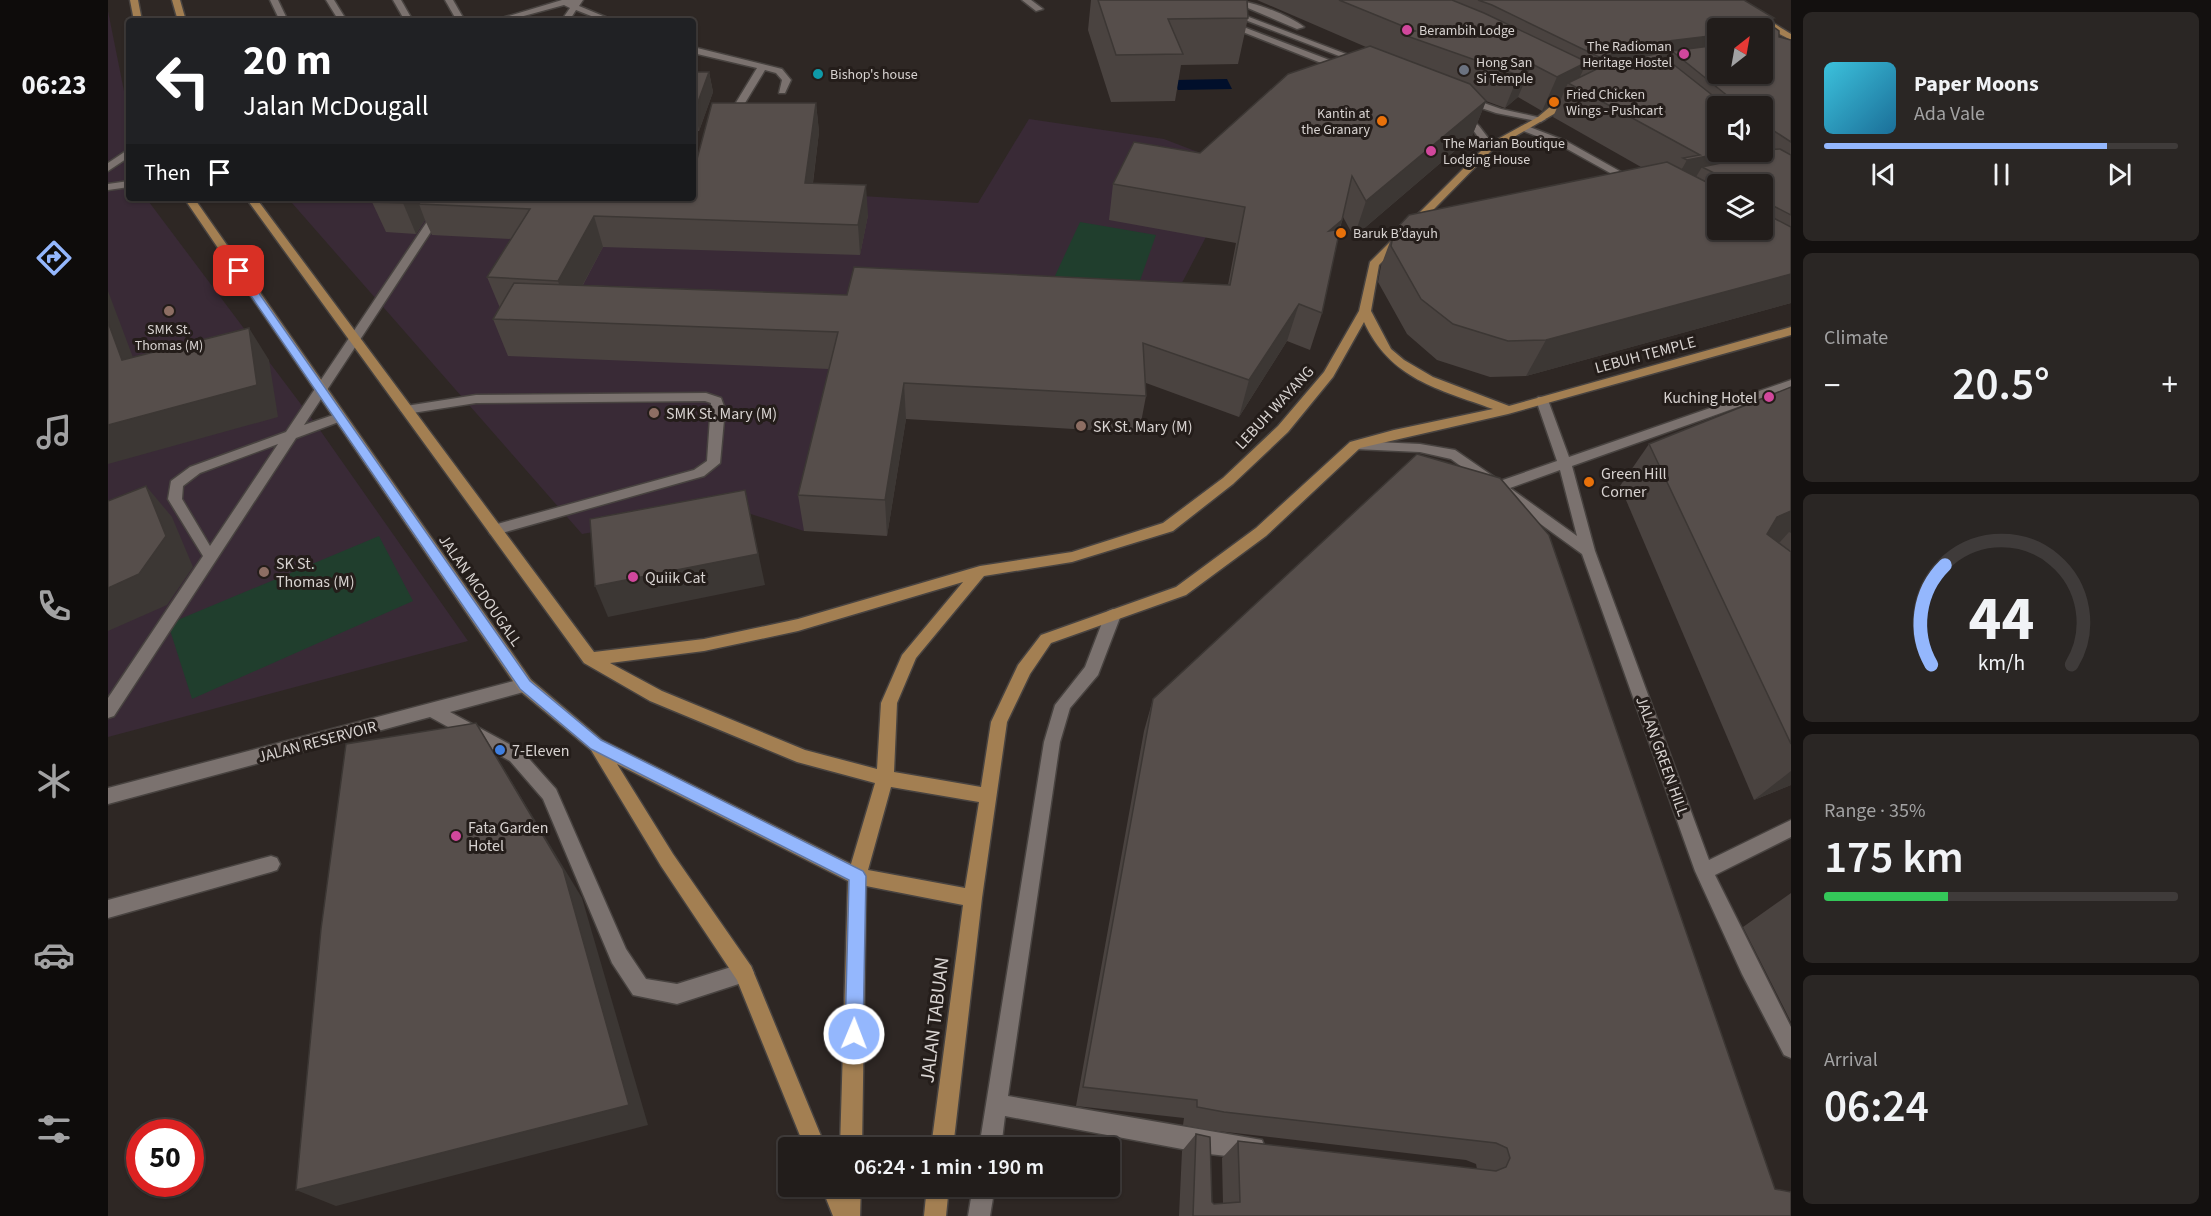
<!DOCTYPE html>
<meta charset="utf-8">
<style>
:root{--surface:#221d1b;--page:#2a2624;--text:#f1f3f6;--muted:#a2a2a3;--line:#3f3b3a;--accent:#94b7fd}
body{margin:0;font-family:"Source Sans 3",sans-serif;background:var(--page);color:var(--text);height:100vh;display:flex;flex-direction:column;font-size:22px;white-space:nowrap}
*{box-sizing:border-box;margin:0}
p{font-size:20px;color:var(--muted)}
.icon{flex:none;width:33px;height:33px;fill:none;stroke:currentColor;stroke-width:2;stroke-linecap:round;stroke-linejoin:round}
.map{position:relative;flex:1;overflow:hidden}
.drawer{display:flex;flex-direction:column;gap:12px;padding:12px;background:#13100f;width:420px}
.drawer>*{flex:none}
.guide{position:absolute;left:18px;top:18px;width:570px;height:183px;border-radius:6px;box-shadow:0 2px 4px #0004,0 0 0 2px var(--line);background:#202124;color:#fff;overflow:hidden}
.needle{width:39px;rotate:31deg}
.controls{position:absolute;left:1599px;top:18px;display:grid;gap:12px}
.controls a{display:grid;place-items:center;width:66px;height:66px;border-radius:6px;background:var(--surface);box-shadow:0 2px 4px #0004,0 0 0 2px var(--line);font-size:30px}
.speed{position:absolute;left:18px;top:1119px;display:flex;gap:12px;font-size:30px;font-weight:700;text-align:center}
.speed>*{display:grid;place-content:center;width:78px;height:78px;border-radius:50%;background:var(--surface);box-shadow:0 2px 4px #0004,0 0 0 2px var(--line);line-height:1}
.speed .limit{border:9px solid #d22;background:#fff;color:#111}
.pin{position:absolute;display:grid;place-items:center;width:51px;height:51px;color:#fff;margin:-26px;border-radius:12px;box-shadow:0 3px 9px #0006}
.me{position:absolute;width:66px;margin:-33px;rotate:1deg;stroke-linejoin:round;filter:drop-shadow(0 0 4px #0008)}
.turn{display:flex;align-items:center;gap:21px;height:126px;padding:0 18px;font-size:27px}
.turn .icon{width:78px;height:78px;stroke-width:2.5}
.turn b{display:block;font-size:42px;line-height:51px}
.then{display:flex;align-items:center;height:57px;padding:0 18px;background:#0003;gap:12px;font-size:22px}
.big{font-size:45px;font-weight:600;line-height:1.1}
.drawer .card{flex:1;display:flex;flex-direction:column;justify-content:center;gap:9px;min-width:0;padding:0 21px;border-radius:9px;background:var(--page)}
.drawer .dial{align-items:center;gap:0}
.dial svg{height:156px;overflow:visible;fill:none;stroke:var(--line);stroke-width:7;stroke-linecap:round;text-anchor:middle}
.dial text{fill:var(--text);stroke:none}
.song{display:flex;align-items:center;gap:18px}
.cover{width:72px;height:72px;border-radius:9px;background:linear-gradient(135deg,hsl(190 70% 55%),hsl(200 70% 35%))}
.played{height:6px;border-radius:3px;background:linear-gradient(90deg,var(--accent) 80%,var(--line) 80%)}
.keys{display:flex;justify-content:space-around;direction:ltr}
.heat{display:flex;justify-content:space-between;align-items:center;font-size:33px;direction:ltr}
.charge{height:9px;border-radius:4px;background:linear-gradient(90deg,#34c759 35%,var(--line) 0)}
.trip{position:absolute;left:670px;top:1137px;width:342px;height:60px;border-radius:6px;background:var(--surface);box-shadow:0 2px 4px #0004,0 0 0 2px var(--line);font-weight:600;line-height:60px;text-align:center}
main{display:flex;flex:1;min-height:0}
.dock{display:flex;flex-direction:column;width:108px;justify-content:space-around;align-items:center;background:#0e0c0b;color:var(--muted)}
.dock .icon{width:42px;height:42px}
.dock .active{color:var(--accent)}
.dock b{font-size:27px;color:var(--text)}
.map>svg:first-child{display:block}
.education{fill:#392a36}
.green{fill:#203e2d}
.water{fill:#010f2b}
.lines{fill:none;stroke-linecap:round;stroke-linejoin:round}
.minor-casing{stroke:#484340;stroke-width:3}
.major-casing{stroke:#484340;stroke-width:3}
.minor{fill:#7b726f;fill-rule:evenodd}
.major{fill:#a37f52;fill-rule:evenodd}
.wall{fill:#4a4340;fill-rule:evenodd}
.shaded-wall{fill:#3c3734}
.building{fill:#564e4b;stroke:#3c3734;stroke-width:1.5}
.route{fill:#94b7fd;stroke:#6077a4;stroke-width:1.5}
.hotel-dot{fill:#d1479c;stroke:#241d1a;stroke-width:2}
.worship-dot{fill:#6b7280;stroke:#241d1a;stroke-width:2}
.culture-dot{fill:#0f9aa8;stroke:#241d1a;stroke-width:2}
.food-dot{fill:#e8710a;stroke:#241d1a;stroke-width:2}
.education-dot{fill:#8d6e63;stroke:#241d1a;stroke-width:2}
.shop-dot{fill:#3f7fe0;stroke:#241d1a;stroke-width:2}
.labels{text-anchor:middle;stroke-width:6;stroke-linejoin:round;paint-order:stroke}
.far-poi-label{font-size:14px;fill:#d8d3d1;stroke:#241d1a;text-anchor:start}
.street-label{font-size:16px;fill:#d8d3d1;stroke:#241d1a}
.poi-label{font-size:16px;fill:#d8d3d1;stroke:#241d1a;text-anchor:start}
.near-street-label{font-size:20px;fill:#d8d3d1;stroke:#241d1a}
</style>
<main>
<nav class="dock">
<b>06:23</b>
<svg class="icon active" aria-label="directions" viewBox="0 0 24 24"><path d="M12 3l9 9-9 9-9-9zM9 14v-3h6M13 9l2 2-2 2"/></svg>
<svg class="icon" aria-label="music" viewBox="0 0 24 24"><path d="M9 18V5l10-2v13"/><circle cx="6" cy="18" r="3"/><circle cx="16" cy="16" r="3"/></svg>
<svg class="icon" aria-label="phone" viewBox="0 0 24 24"><path d="M5 4h4l2 5-3 2q2 4 5 5l2-3 5 2v4C11 20 4 13 5 4z"/></svg>
<svg class="icon" aria-label="climate" viewBox="0 0 24 24"><path d="M12 3v18M4 7l16 10M4 17L20 7"/></svg>
<svg class="icon" aria-label="car" viewBox="0 0 24 24"><path d="M5 17H2v-5l4-1 3-4h7l3 4 3 1v5h-3M9 17h6M6 11h13"/><circle cx="7" cy="17" r="2"/><circle cx="17" cy="17" r="2"/></svg>
<svg class="icon" aria-label="filters" viewBox="0 0 24 24"><path d="M4 7h16M4 17h16"/><circle cx="9" cy="7" r="2"/><circle cx="15" cy="17" r="2"/></svg>
</nav>
<div class="map">
<svg width="1683" height="1216" viewBox="0 0 1683 1216">
<rect width="100%" height="100%" fill="#2e2724"/>
<!-- education -->
<g class="education">
<polygon points="0,11 21,116 21,198 38,198 207,423 360,641 0,737"/>
<polygon points="921,119 1056,139 1152,176 1110,214 1055,319 749,303 696,531 624,508 474,534 184,203 202,198 585,198 585,186 870,203"/>
</g>
<!-- green -->
<g class="green">
<polygon points="972,222 1048,235 1022,309 939,293"/>
<polygon points="271,536 305,601 84,699 60,624"/>
</g>
<!-- water -->
<polygon class="water" points="1119,79 1124,89 1070,90 1066,80"/>
<g class="lines">
<!-- minor casing -->
<g class="minor-casing">
<g id="minor">
<polygon points="162,0 170,0 180,21 172,21"/>
<polygon points="218,0 226,0 239,21 231,21"/>
<polygon points="285,0 293,0 305,21 297,21"/>
<polygon points="337,0 345,0 357,21 349,21"/>
<polygon points="454,0 475,0 471,6 507,21 496,21 468,10 461,21 453,21 462,8 456,5 397,21 384,21"/>
<polygon points="914,0 923,0 935,9 928,11"/>
<polygon points="1085,0 1096,0 1259,62 1252,64"/>
<path d="M1121 0C1142 0 1179 14 1196 27L1189 29Z"/>
<polygon points="1120,21 1237,66 1238,68 1231,70 1117,25 1116,23"/>
<polygon points="585,47 674,69 683,80 677,93 671,93 674,80 668,73 657,70 626,121 620,121 618,119 649,68 585,53"/>
<polygon points="1356,96 1393,109 1438,119 1433,122 1388,113 1353,101 1353,97"/>
<polygon points="1349,111 1355,111 1371,126 1387,147 1385,149 1379,149 1365,130 1349,115"/>
<polygon points="1413,126 1419,126 1458,141 1531,182 1522,184 1452,145 1413,130"/>
<polygon points="21,149 21,157 0,171 0,163"/>
<polygon points="21,181 21,187 0,190 0,184"/>
<path d="M335 198H345L196 425 231 413 236 414V420L188 438 6 716 0 718V698L95 556 60 499 63 481 82 467 178 432ZM170 444 102 546 74 499 75 486 92 473Z"/>
<path d="M1683 380V388L1464 466 1487 551 1601 860 1683 820V837L1607 875 1683 1027V1058L1676 1055 1634 974 1587 871 1474 554 1343 459 1312 452 1247 449 1240 445 1247 441 1312 444 1347 450 1392 481 1449 461 1428 400 1430 397H1438L1440 400 1461 457ZM1452 470 1469 536 1402 488Z"/>
<polygon points="598,393 613,398 617,409 612,463 596,476 387,535 382,534 380,530 382,526 586,470 599,461 603,403 597,401 368,403 298,414 292,410 298,406 368,395"/>
<polygon points="1005,609 1010,611 1013,615 990,675 962,708 952,742 900,1096 1154,1140 1157,1148 1154,1156 1146,1159 1101,1154 897,1116 893,1148 871,1148 936,742 947,705 977,667 997,615 1000,611"/>
<polygon points="417,678 423,680 425,685 423,690 342,712 414,751 448,789 518,949 538,979 569,984 636,963 643,966 646,973 643,980 569,1004 525,995 504,963 435,799 402,761 322,717 0,804 0,788"/>
<polygon points="163,856 169,858 172,864 169,870 163,872 0,918 0,900"/>
<polygon points="865,1186 887,1186 882,1216 860,1216"/>
</g>
</g>
<!-- major casing -->
<g class="major-casing">
<g id="major">
<polygon points="22,0 30,0 34,21 26,21"/>
<polygon points="64,0 72,0 78,21 70,21"/>
<path d="M1607 0C1629 0 1664 22 1683 34V40Z"/>
<path d="M1464 97 1472 99 1385 149 1271 265 1263 311 1283 349 1296 360 1325 377 1401 406 1683 327V335L1400 414 1252 448 1158 536 1078 595 943 643 922 674 899 722 874 898 845 1148H823L855 905 758 886 754 1148H732L740 881 509 764 565 854 643 966 718 1148H697L629 980 553 866 483 750 411 690 76 198H86L423 680 494 740 743 864 767 783 689 762 542 701 476 663 138 198H148L486 652 596 639 690 619 872 566 964 552 1055 523 1115 478 1170 426 1216 372 1251 311 1262 262 1379 145 1430 117 1443 106ZM1256 322C1282 379 1330 389 1385 409L1286 430 1242 442 1148 528 1068 587 933 635 910 665 883 722 873 787 786 772 789 703 808 658 876 576 964 562 1065 531 1125 484 1180 432 1225 377ZM855 582 794 655 773 703 769 769 697 750 554 691 502 663 596 651 690 631ZM783 787 871 802 857 888 760 870Z"/>
<polygon points="713,1186 753,1186 752,1216 725,1216"/>
<polygon points="819,1186 841,1186 838,1216 816,1216"/>
</g>
</g>
<!-- minor -->
<use href="#minor" class="minor"/>
<!-- major -->
<use href="#major" class="major"/>
</g>
<!-- wall -->
<g class="wall">
<polygon points="983,0 1139,0 1140,18 1130,64 1073,65 1067,101 1003,102 980,30"/>
<path d="M1149 0H1636L1662 25 1671 37 1683 40V303L1418 376 1382 377 1329 360 1299 334 1270 282 1273 266 1286 231 1533 167 1445 117 1452 101 1434 111 1410 97 1397 108 1378 101 1364 136 1246 237 1235 217 1232 229 1214 313 1202 350 1179 341 1131 417 1038 383V396L1031 433 798 419 779 536 696 531 690 495 721 369 400 356 385 319 392 308 379 277 404 239 324 235 317 220 308 234 278 232 264 202 585 198 708 103 711 132 705 183 760 215 752 255 495 247 475 285 739 295 1120 285 1128 243 1001 220 1005 184 1092 153 1258 47ZM1610 28H1654L1610 74ZM1610 106H1654V152H1610ZM1610 184H1654V230H1610Z"/>
<polygon points="585,72 601,72 605,92 591,131 585,131"/>
<polygon points="1683,387 1683,785 1646,800 1512,486 1541,444"/>
<polygon points="1045,699 1667,1189 1683,1216 1071,1216 1074,1151 1088,1134 1104,1202 1106,1204 1115,1204 1114,1158 1130,1141 1369,1169 1368,1164 1358,1160 1101,1130 1075,1125 1076,1118 968,1106 1036,731"/>
<polygon points="1683,893 1683,1022 1635,927"/>
</g>
<!-- shaded-wall -->
<g class="shaded-wall">
<polygon points="1666,18 1654,37 1656,20"/>
<polygon points="1610,35 1610,66 1564,51 1553,73 1475,90 1491,57 1552,42"/>
<polygon points="1479,62 1467,87 1460,83 1452,101 1434,111 1449,77"/>
<polygon points="1424,64 1410,97 1397,108 1411,74"/>
<polygon points="601,72 605,92 591,131 587,110"/>
<polygon points="1378,101 1364,136 1246,237 1258,201"/>
<polygon points="708,103 711,132 701,213 697,183"/>
<polygon points="1660,141 1654,150 1654,142"/>
<polygon points="1620,152 1631,152 1615,178 1594,167 1580,190 1559,195 1579,160"/>
<polygon points="758,185 760,215 752,255 750,225"/>
<polygon points="298,198 332,198 311,204 317,220 308,234 295,203"/>
<polygon points="486,216 495,247 460,312 450,281"/>
<polygon points="1234,220 1223,257 1221,231"/>
<polygon points="1683,274 1683,303 1418,376 1438,340"/>
<polygon points="0,291 38,392 14,360 0,322"/>
<polygon points="1191,304 1179,341 1131,417 1141,380"/>
<polygon points="141,328 161,360 170,417 0,464 0,425"/>
<polygon points="796,383 798,419 779,536 777,500"/>
<polygon points="38,486 64,517 85,567 59,605 0,631 0,588"/>
<polygon points="637,490 657,585 500,617 487,586"/>
<polygon points="1683,511 1683,533 1681,532 1672,542 1632,559 1669,517"/>
<polygon points="368,723 389,757 474,898 540,1125 228,1206 188,1190"/>
<polygon points="1683,771 1683,785 1646,800"/>
</g>
<!-- building -->
<g class="building">
<polygon points="990,0 1139,0 1140,18 1060,19 1075,54 1008,55"/>
<polygon points="1231,0 1344,0 1376,13 1479,62 1449,77 1424,64 1411,74 1407,74 1296,35 1307,31"/>
<polygon points="1370,0 1636,0 1666,18 1656,20 1671,31 1671,37 1683,40 1683,142 1654,123 1654,106 1631,106 1631,105 1564,51 1610,45 1610,74 1654,74 1654,28 1610,28 1610,35 1552,42 1491,57 1384,5"/>
<polygon points="1262,46 1362,84 1378,101 1258,201 1244,176 1234,220 1221,231 1232,229 1214,313 1191,304 1141,380 1035,343 1038,396 796,383 777,500 690,495 730,332 385,319 406,283 739,295 746,267 1122,285 1137,207 1005,184 1026,142 1092,153 1180,74"/>
<polygon points="1551,53 1618,106 1610,106 1610,152 1620,152 1579,160 1575,158 1592,155 1460,83 1495,66"/>
<polygon points="585,72 601,72 587,110 585,110"/>
<polygon points="604,103 708,103 697,183 758,185 750,225 486,216 450,281 379,277 422,209 311,204 314,198 585,198 585,174"/>
<polygon points="1654,136 1660,141 1654,142"/>
<polygon points="1672,149 1683,155 1683,215 1654,200 1654,184 1628,184 1594,167 1632,159 1632,152 1654,152 1654,150"/>
<polygon points="1559,162 1610,188 1610,230 1654,230 1654,212 1683,227 1683,274 1438,340 1400,341 1345,324 1313,299 1283,246 1286,231 1301,215"/>
<polygon points="267,198 298,198 295,203 264,202"/>
<polygon points="0,322 14,360 141,328 149,385 0,425"/>
<polygon points="1683,387 1683,511 1669,517 1659,534 1683,552 1683,744 1541,444"/>
<polygon points="1309,454 1392,478 1441,535 1667,1189 1683,1192 1683,1216 1085,1216 1088,1134 1102,1137 1104,1202 1106,1204 1132,1202 1130,1141 1388,1171 1398,1167 1402,1158 1399,1148 1388,1143 1116,1112 1089,1107 1089,1100 975,1087 1045,699"/>
<polygon points="38,486 58,536 31,574 0,588 0,501"/>
<polygon points="637,490 650,554 487,586 482,519"/>
<polygon points="368,723 455,869 521,1105 188,1190 213,929 238,744"/>
</g>
<!-- route -->
<polygon class="route" points="127,269 134,269 422,681 493,740 755,871 758,876 755,1034 752,1041 746,1043 739,1041 737,1034 741,880 483,749 412,689 126,271"/>
<!-- markers -->
<g class="hotel-dot">
<circle cx="1299" cy="30" r="6"/>
<circle cx="1576" cy="54" r="6"/>
<circle cx="1323" cy="151" r="6"/>
<circle cx="1661" cy="397" r="6"/>
<circle cx="525" cy="577" r="6"/>
<circle cx="348" cy="836" r="6"/>
</g>
<circle class="worship-dot" cx="1356" cy="70" r="6"/>
<circle class="culture-dot" cx="710" cy="74" r="6"/>
<g class="food-dot">
<circle cx="1446" cy="102" r="6"/>
<circle cx="1274" cy="121" r="6"/>
<circle cx="1233" cy="233" r="6"/>
<circle cx="1481" cy="482" r="6"/>
</g>
<g class="education-dot">
<circle cx="61" cy="311" r="6"/>
<circle cx="546" cy="413" r="6"/>
<circle cx="973" cy="426" r="6"/>
<circle cx="156" cy="572" r="6"/>
</g>
<circle class="shop-dot" cx="392" cy="750" r="6"/>
<g class="labels">
<!-- far-poi labels -->
<g class="far-poi-label">
<text x="1311" y="35">Berambih Lodge</text>
<text x="1564" y="51" text-anchor="end">The Radioman<tspan x="1564" dy="16">Heritage Hostel</tspan></text>
<text x="1368" y="67">Hong San<tspan x="1368" dy="16">Si Temple</tspan></text>
<text x="722" y="79">Bishop's house</text>
<text x="1458" y="99">Fried Chicken<tspan x="1458" dy="16">Wings - Pushcart</tspan></text>
<text x="1262" y="118" text-anchor="end">Kantin at<tspan x="1262" dy="16">the Granary</tspan></text>
<text x="1335" y="148">The Marian Boutique<tspan x="1335" dy="16">Lodging House</tspan></text>
<text x="1245" y="238">Baruk B’dayuh</text>
<text x="61" y="334" text-anchor="middle">SMK St.<tspan x="61" dy="16">Thomas (M)</tspan></text>
</g>
<!-- street labels -->
<g class="street-label">
<text transform="translate(1537 354) rotate(-15)" y="6">LEBUH TEMPLE</text>
<text transform="translate(1166 407) rotate(-47)" y="6">LEBUH WAYANG</text>
<text transform="translate(373 590) rotate(55)" y="6">JALAN MCDOUGALL</text>
<text transform="translate(209 741) rotate(-15)" y="6">JALAN RESERVOIR</text>
<text transform="translate(1555 756) rotate(70)" y="6">JALAN GREEN HILL</text>
</g>
<!-- poi labels -->
<g class="poi-label">
<text x="1649" y="403" text-anchor="end">Kuching Hotel</text>
<text x="558" y="419">SMK St. Mary (M)</text>
<text x="985" y="432">SK St. Mary (M)</text>
<text x="1493" y="479">Green Hill<tspan x="1493" dy="18">Corner</tspan></text>
<text x="168" y="569">SK St.<tspan x="168" dy="18">Thomas (M)</tspan></text>
<text x="537" y="583">Quiik Cat</text>
<text x="404" y="756">7-Eleven</text>
<text x="360" y="833">Fata Garden<tspan x="360" dy="18">Hotel</tspan></text>
</g>
<!-- near-street labels -->
<g class="near-street-label">
<text transform="translate(826 1020) rotate(-83)" y="7">JALAN TABUAN</text>
</g>
</g>
</svg>
<div class="controls">
<a><svg class="needle" viewBox="-14 -14 28 28"><path d="M0-13l5 13h-10z" fill="#e53935"/><path d="M0 13l5-13h-10z" fill="#a2a2a3"/></svg></a>
<a><svg class="icon" aria-label="sound" viewBox="0 0 24 24"><path d="M4 9h4l5-4v14l-5-4H4zM17 9q2 3 0 6"/></svg></a>
<a><svg class="icon" aria-label="layers" viewBox="0 0 24 24"><path d="M12 4l9 5-9 5-9-5zM3 14l9 5 9-5"/></svg></a>
</div>
<div class="speed"><div class="limit">50</div></div>
<div class="pin" style="left:131px;top:271px;background:#d93025"><svg class="icon" aria-label="arrive" viewBox="0 0 24 24"><path d="M6 21V4h12l-3 4 3 4H6"/></svg></div>
<svg class="me" style="left:746px;top:1034px" viewBox="-20 -20 40 40"><circle r="17" fill="#94b7fd" stroke="#fff" stroke-width="3"/><path d="M0-11L8 9 0 5-8 9z" fill="#fff"/></svg>
<div class="trip">06:24 · 1 min · 190 m</div>
<div class="guide">
<div class="turn"><svg class="icon" aria-label="left" viewBox="0 0 24 24"><path d="M17 20v-9H6M10 6l-5 5 5 5"/></svg><div><b>20 m</b>Jalan McDougall</div></div>
<div class="then">Then<svg class="icon" aria-label="arrive" viewBox="0 0 24 24"><path d="M6 21V4h12l-3 4 3 4H6"/></svg></div>
</div>
</div>
<section class="drawer">
<div class="card">
<div class="song"><i class="cover"></i><div><b>Paper Moons</b><p>Ada Vale</p></div></div>
<div class="played"></div>
<div class="keys"><svg class="icon" aria-label="previous" viewBox="0 0 24 24"><path d="M18 5L8 12l10 7zM5 5v14"/></svg><svg class="icon" aria-label="pause" viewBox="0 0 24 24"><path d="M8 5v14M16 5v14"/></svg><svg class="icon" aria-label="next" viewBox="0 0 24 24"><path d="M6 5l10 7-10 7zM19 5v14"/></svg></div>
</div>
<div class="card"><p>Climate</p>
<div class="heat"><a>−</a><b class="big">20.5°</b><a>+</a></div>
</div>
<div class="card dial"><svg viewBox="0 0 100 80">
<path d="M14 69A42 42 0 1 1 86 69"/>
<path d="M14 69A42 42 0 0 1 21 18" stroke="#94b7fd"/>
<text x="50" y="56" font-size="32" font-weight="700">44</text>
<text x="50" y="72" font-size="11">km/h</text>
</svg></div>
<div class="card"><p>Range · 35%</p><b class="big">175 km</b><div class="charge"></div></div>
<div class="card"><p>Arrival</p><b class="big">06:24</b></div>
</section>
</main>
